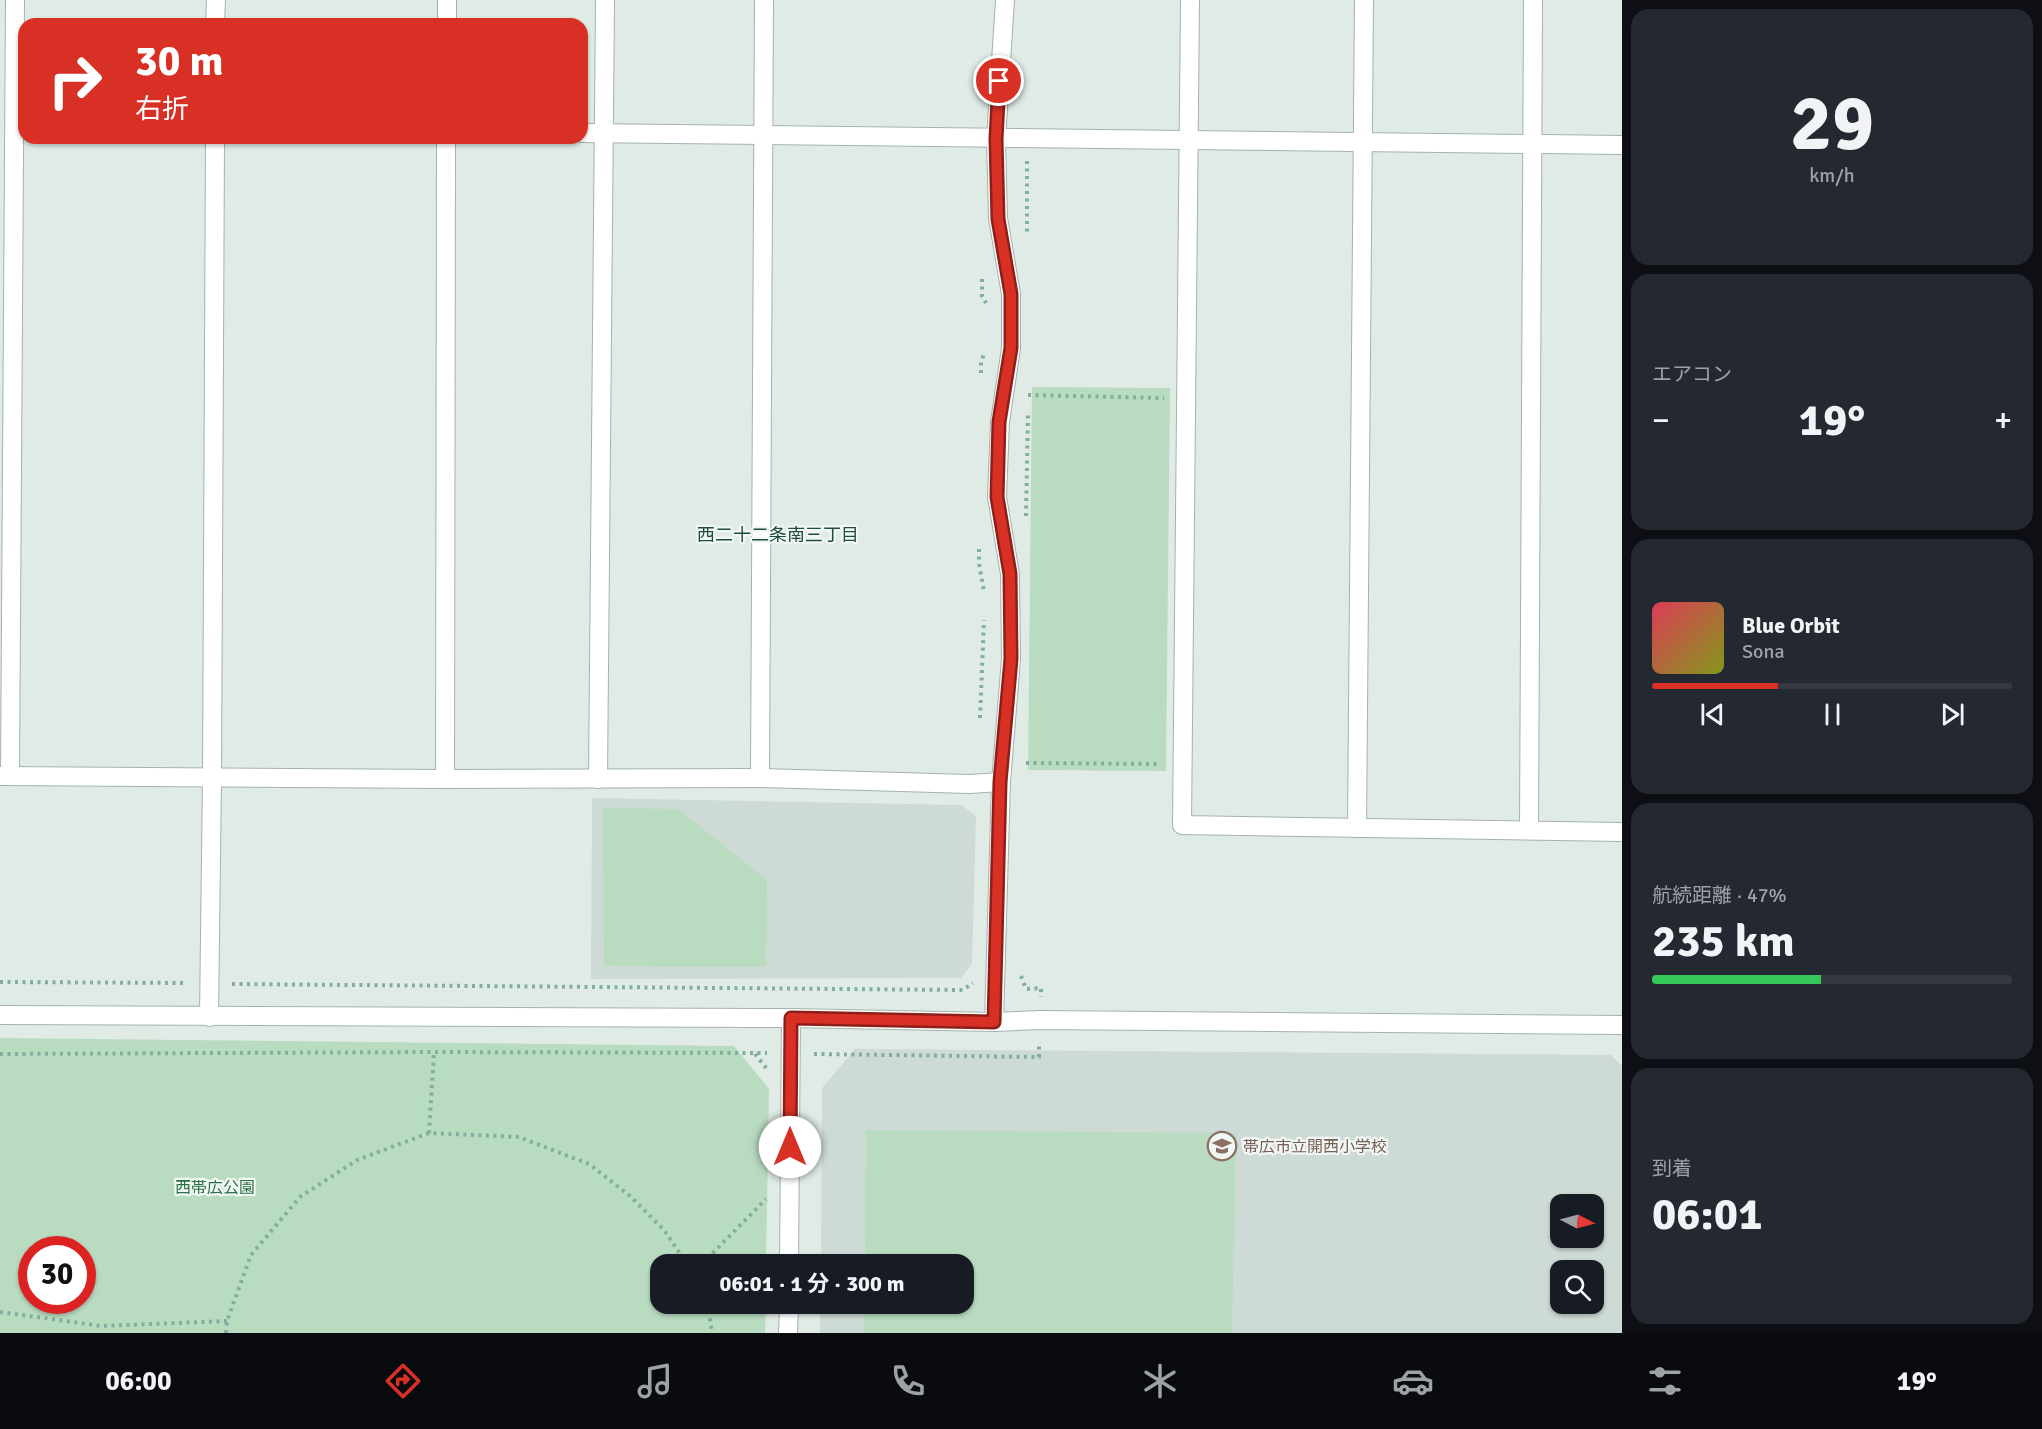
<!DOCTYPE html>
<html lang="ja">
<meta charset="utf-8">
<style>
:root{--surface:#171b24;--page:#242831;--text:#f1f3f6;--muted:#9ea1a6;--line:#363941;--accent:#d93025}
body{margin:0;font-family:Signika,"Noto Sans JP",sans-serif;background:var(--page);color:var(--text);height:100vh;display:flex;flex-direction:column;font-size:22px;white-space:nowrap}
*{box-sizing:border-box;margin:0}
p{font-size:20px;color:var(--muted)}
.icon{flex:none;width:33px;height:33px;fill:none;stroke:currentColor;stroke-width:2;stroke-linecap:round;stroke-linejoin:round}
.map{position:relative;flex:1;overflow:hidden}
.sheet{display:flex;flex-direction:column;gap:9px;padding:9px;background:#0d0f14;width:420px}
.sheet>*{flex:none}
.guide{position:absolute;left:18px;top:18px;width:570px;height:126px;border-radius:18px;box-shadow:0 2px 4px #0004;background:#d93025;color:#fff;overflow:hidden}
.needle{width:39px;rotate:96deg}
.controls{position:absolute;left:1550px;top:1194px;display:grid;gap:12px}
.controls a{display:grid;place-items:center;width:54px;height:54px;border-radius:12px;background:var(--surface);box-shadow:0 2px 4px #0004;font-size:30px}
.speed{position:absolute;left:18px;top:1236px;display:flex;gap:12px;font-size:30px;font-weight:700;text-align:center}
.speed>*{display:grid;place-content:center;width:78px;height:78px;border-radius:50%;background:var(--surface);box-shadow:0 2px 4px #0004;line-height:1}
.speed .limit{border:9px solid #d22;background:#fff;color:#111}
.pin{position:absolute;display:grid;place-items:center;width:51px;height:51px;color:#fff;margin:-26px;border:3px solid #fff;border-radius:50%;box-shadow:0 2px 6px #0007}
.me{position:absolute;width:66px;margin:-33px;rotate:0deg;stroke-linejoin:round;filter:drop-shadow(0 0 4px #0008)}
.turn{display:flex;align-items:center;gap:21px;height:126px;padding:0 18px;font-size:27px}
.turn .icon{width:78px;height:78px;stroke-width:2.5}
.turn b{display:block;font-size:42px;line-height:51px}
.big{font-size:45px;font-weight:700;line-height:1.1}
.sheet .card{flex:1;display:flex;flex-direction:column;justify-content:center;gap:9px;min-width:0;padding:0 21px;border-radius:18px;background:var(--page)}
.sheet .dial{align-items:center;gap:0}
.dial b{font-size:78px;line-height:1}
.song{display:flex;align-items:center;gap:18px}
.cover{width:72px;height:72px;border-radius:9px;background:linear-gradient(135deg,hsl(350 70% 55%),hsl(70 70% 35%))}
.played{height:6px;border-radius:3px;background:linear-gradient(90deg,var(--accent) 35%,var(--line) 35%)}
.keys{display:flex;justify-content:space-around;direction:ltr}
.heat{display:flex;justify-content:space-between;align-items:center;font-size:33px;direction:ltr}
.charge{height:9px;border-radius:4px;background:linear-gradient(90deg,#34c759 47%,var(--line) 0)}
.trip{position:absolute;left:650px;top:1254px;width:324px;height:60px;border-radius:18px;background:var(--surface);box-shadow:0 2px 4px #0004;font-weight:700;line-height:60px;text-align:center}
.tabs{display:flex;height:96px;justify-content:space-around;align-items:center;background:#090b0e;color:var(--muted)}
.tabs .icon{width:42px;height:42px}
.tabs .active{color:var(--accent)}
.tabs b{font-size:27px;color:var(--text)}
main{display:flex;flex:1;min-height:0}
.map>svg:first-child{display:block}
.built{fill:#cedad5;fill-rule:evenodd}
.green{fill:#b9dcc1;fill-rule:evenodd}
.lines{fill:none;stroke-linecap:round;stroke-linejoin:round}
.minor-casing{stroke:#a3b3ad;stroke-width:20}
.tertiary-casing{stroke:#a3b3ad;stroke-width:20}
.path{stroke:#81ae9e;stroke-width:4;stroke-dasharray:3 4.5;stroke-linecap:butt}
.minor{stroke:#fff;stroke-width:18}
.tertiary{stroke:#fff;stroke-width:18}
.route-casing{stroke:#8d1f18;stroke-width:15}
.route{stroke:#d93025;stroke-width:10}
.labels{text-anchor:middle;stroke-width:4.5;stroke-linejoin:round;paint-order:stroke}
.education-label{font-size:16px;fill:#785e54;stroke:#f0f7f4;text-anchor:start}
.park-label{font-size:16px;fill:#2c7145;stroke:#f0f7f4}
.neighbourhood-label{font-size:18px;fill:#1e4c3f;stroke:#f0f7f4}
</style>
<main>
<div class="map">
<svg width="1622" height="1333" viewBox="0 0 1622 1333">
<rect width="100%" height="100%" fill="#e0ebe6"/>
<!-- built -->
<g class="built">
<polygon points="592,798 961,805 976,816 972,964 961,978 591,979"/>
<path d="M855 1049 1611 1055 1622 1066V1333H820V1304H963V1264H821L822 1088ZM1560 1204H1593V1238H1560ZM1560 1270H1593V1304H1560Z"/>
</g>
<!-- green -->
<g class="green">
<polygon points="1032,387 1170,388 1166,771 1028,770"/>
<polygon points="603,808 678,809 767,880 766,967 604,966"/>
<path d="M0 1038 734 1046 769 1089 766 1264H660V1304H766L765 1333H0ZM32 1250H82V1300H32Z"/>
<polygon points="866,1130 1236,1133 1232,1333 864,1333 864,1304 963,1304 963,1264 865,1264"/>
</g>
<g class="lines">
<!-- minor casing -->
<g class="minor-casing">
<g id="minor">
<polyline points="1190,0 1182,825 1622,832"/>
<polyline points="215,24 216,0"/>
<polyline points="447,24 447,0"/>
<polyline points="582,133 1622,145"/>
<polyline points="0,776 445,779 760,778 969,784 1001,782"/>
<polyline points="10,776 15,0"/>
<polyline points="760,778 764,0"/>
<polyline points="445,779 446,138"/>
<polyline points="598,779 605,0"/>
<polyline points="1357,828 1364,0"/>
<polyline points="1529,830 1533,0"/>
<polyline points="209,1017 212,778 215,138"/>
<polyline points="994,1022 1001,782 1011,659 1010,574 997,497 1000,422 1011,348 1011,294 998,218 996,139 1005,0"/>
<polyline points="789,1264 791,1018"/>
<polyline points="788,1333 789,1304"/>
</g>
</g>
<!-- tertiary casing -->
<g class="tertiary-casing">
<polyline id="tertiary" points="0,1015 791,1018 994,1022 1040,1020 1622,1025"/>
</g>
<!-- path -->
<g class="path">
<polyline points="1027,161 1027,234"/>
<polyline points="982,279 982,296 986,303"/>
<polyline points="981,373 981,362 984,354"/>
<polyline points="1028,395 1164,398"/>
<polyline points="1026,516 1028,413"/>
<polyline points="979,549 979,563 984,592"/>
<polyline points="980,718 984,620"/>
<polyline points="1026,763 1159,764"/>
<polyline points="1021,976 1026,989 1041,988 1041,997"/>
<polyline points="0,982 186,983"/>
<polyline points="232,984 963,990 973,983"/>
<polyline points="0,1054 434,1052 767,1053"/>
<polyline points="755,1054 767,1069"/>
<polyline points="814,1054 1039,1057 1039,1044"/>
<polyline points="429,1133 434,1052"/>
<polyline points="702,1264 766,1199"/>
<polyline points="706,1304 709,1312 712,1333"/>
<polyline points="0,1312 102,1326 227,1321"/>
<polyline points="226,1333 227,1321 251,1255 300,1197 357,1160 429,1133 519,1137 589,1164 630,1196 664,1230 687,1264"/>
</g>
<!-- minor -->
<use href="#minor" class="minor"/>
<!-- tertiary -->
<use href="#tertiary" class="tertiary"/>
</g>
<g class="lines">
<!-- route casing -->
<g class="route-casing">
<polyline id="route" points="790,1147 791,1018 994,1022 1000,782 1011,659 1010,574 997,497 999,422 1011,348 1011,294 998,219 996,139 999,81"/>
</g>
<!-- route -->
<use href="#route" class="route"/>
</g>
<!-- icons -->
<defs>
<g id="school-ring" transform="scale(1.5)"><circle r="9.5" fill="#f0f7f4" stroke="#8d6e63" stroke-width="1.5"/><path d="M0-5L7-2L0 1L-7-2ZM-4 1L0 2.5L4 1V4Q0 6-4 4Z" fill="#8d6e63"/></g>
</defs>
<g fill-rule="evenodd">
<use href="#school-ring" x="1222" y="1146"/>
</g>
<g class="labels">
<!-- education labels -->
<g class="education-label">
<text x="1243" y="1152">帯広市立開西小学校</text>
</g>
<!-- park labels -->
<g class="park-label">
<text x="215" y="1193">西帯広公園</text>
</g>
<!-- neighbourhood labels -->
<g class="neighbourhood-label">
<text x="778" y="541">西二十二条南三丁目</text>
</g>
</g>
</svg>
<div class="controls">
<a><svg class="needle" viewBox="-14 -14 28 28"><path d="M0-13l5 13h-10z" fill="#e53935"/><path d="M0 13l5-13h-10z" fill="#9ea1a6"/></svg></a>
<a><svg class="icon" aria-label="search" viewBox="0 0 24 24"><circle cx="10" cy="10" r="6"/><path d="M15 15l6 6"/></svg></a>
</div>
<div class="speed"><div class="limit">30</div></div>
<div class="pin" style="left:999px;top:81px;background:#d93025"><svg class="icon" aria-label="arrive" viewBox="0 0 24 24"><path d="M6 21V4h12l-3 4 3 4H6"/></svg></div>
<svg class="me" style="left:790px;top:1147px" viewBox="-20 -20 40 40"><circle r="19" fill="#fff"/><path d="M0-13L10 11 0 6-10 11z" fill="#d93025"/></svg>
<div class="trip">06:01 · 1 分 · 300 m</div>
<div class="guide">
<div class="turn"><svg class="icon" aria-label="right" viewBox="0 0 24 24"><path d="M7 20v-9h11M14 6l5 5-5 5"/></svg><div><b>30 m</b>右折</div></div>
</div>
</div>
<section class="sheet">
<div class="card dial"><b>29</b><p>km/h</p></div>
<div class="card"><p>エアコン</p>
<div class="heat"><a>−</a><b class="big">19°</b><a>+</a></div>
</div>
<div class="card">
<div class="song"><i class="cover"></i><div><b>Blue Orbit</b><p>Sona</p></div></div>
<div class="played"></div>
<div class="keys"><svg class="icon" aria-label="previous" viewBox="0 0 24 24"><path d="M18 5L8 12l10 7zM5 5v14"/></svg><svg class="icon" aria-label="pause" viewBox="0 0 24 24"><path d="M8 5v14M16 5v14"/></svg><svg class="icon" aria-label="next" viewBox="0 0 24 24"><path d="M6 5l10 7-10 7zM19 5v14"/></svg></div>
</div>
<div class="card"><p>航続距離 · 47%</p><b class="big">235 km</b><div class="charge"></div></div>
<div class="card"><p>到着</p><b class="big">06:01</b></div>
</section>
</main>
<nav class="tabs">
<b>06:00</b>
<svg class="icon active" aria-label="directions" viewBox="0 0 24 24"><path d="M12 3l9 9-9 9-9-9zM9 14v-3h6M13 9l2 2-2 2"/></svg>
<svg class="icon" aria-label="music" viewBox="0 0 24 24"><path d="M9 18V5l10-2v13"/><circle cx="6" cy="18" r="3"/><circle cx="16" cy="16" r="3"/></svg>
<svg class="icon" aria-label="phone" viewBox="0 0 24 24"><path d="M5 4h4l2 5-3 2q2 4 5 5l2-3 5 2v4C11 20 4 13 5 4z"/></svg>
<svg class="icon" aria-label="climate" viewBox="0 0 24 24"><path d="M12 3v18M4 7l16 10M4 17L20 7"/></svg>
<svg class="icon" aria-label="car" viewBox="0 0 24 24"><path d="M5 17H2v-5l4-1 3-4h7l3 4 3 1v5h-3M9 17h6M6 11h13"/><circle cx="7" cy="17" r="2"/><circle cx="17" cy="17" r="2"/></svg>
<svg class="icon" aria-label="filters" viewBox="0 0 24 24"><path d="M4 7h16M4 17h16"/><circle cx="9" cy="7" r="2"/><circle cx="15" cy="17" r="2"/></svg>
<b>19°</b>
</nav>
